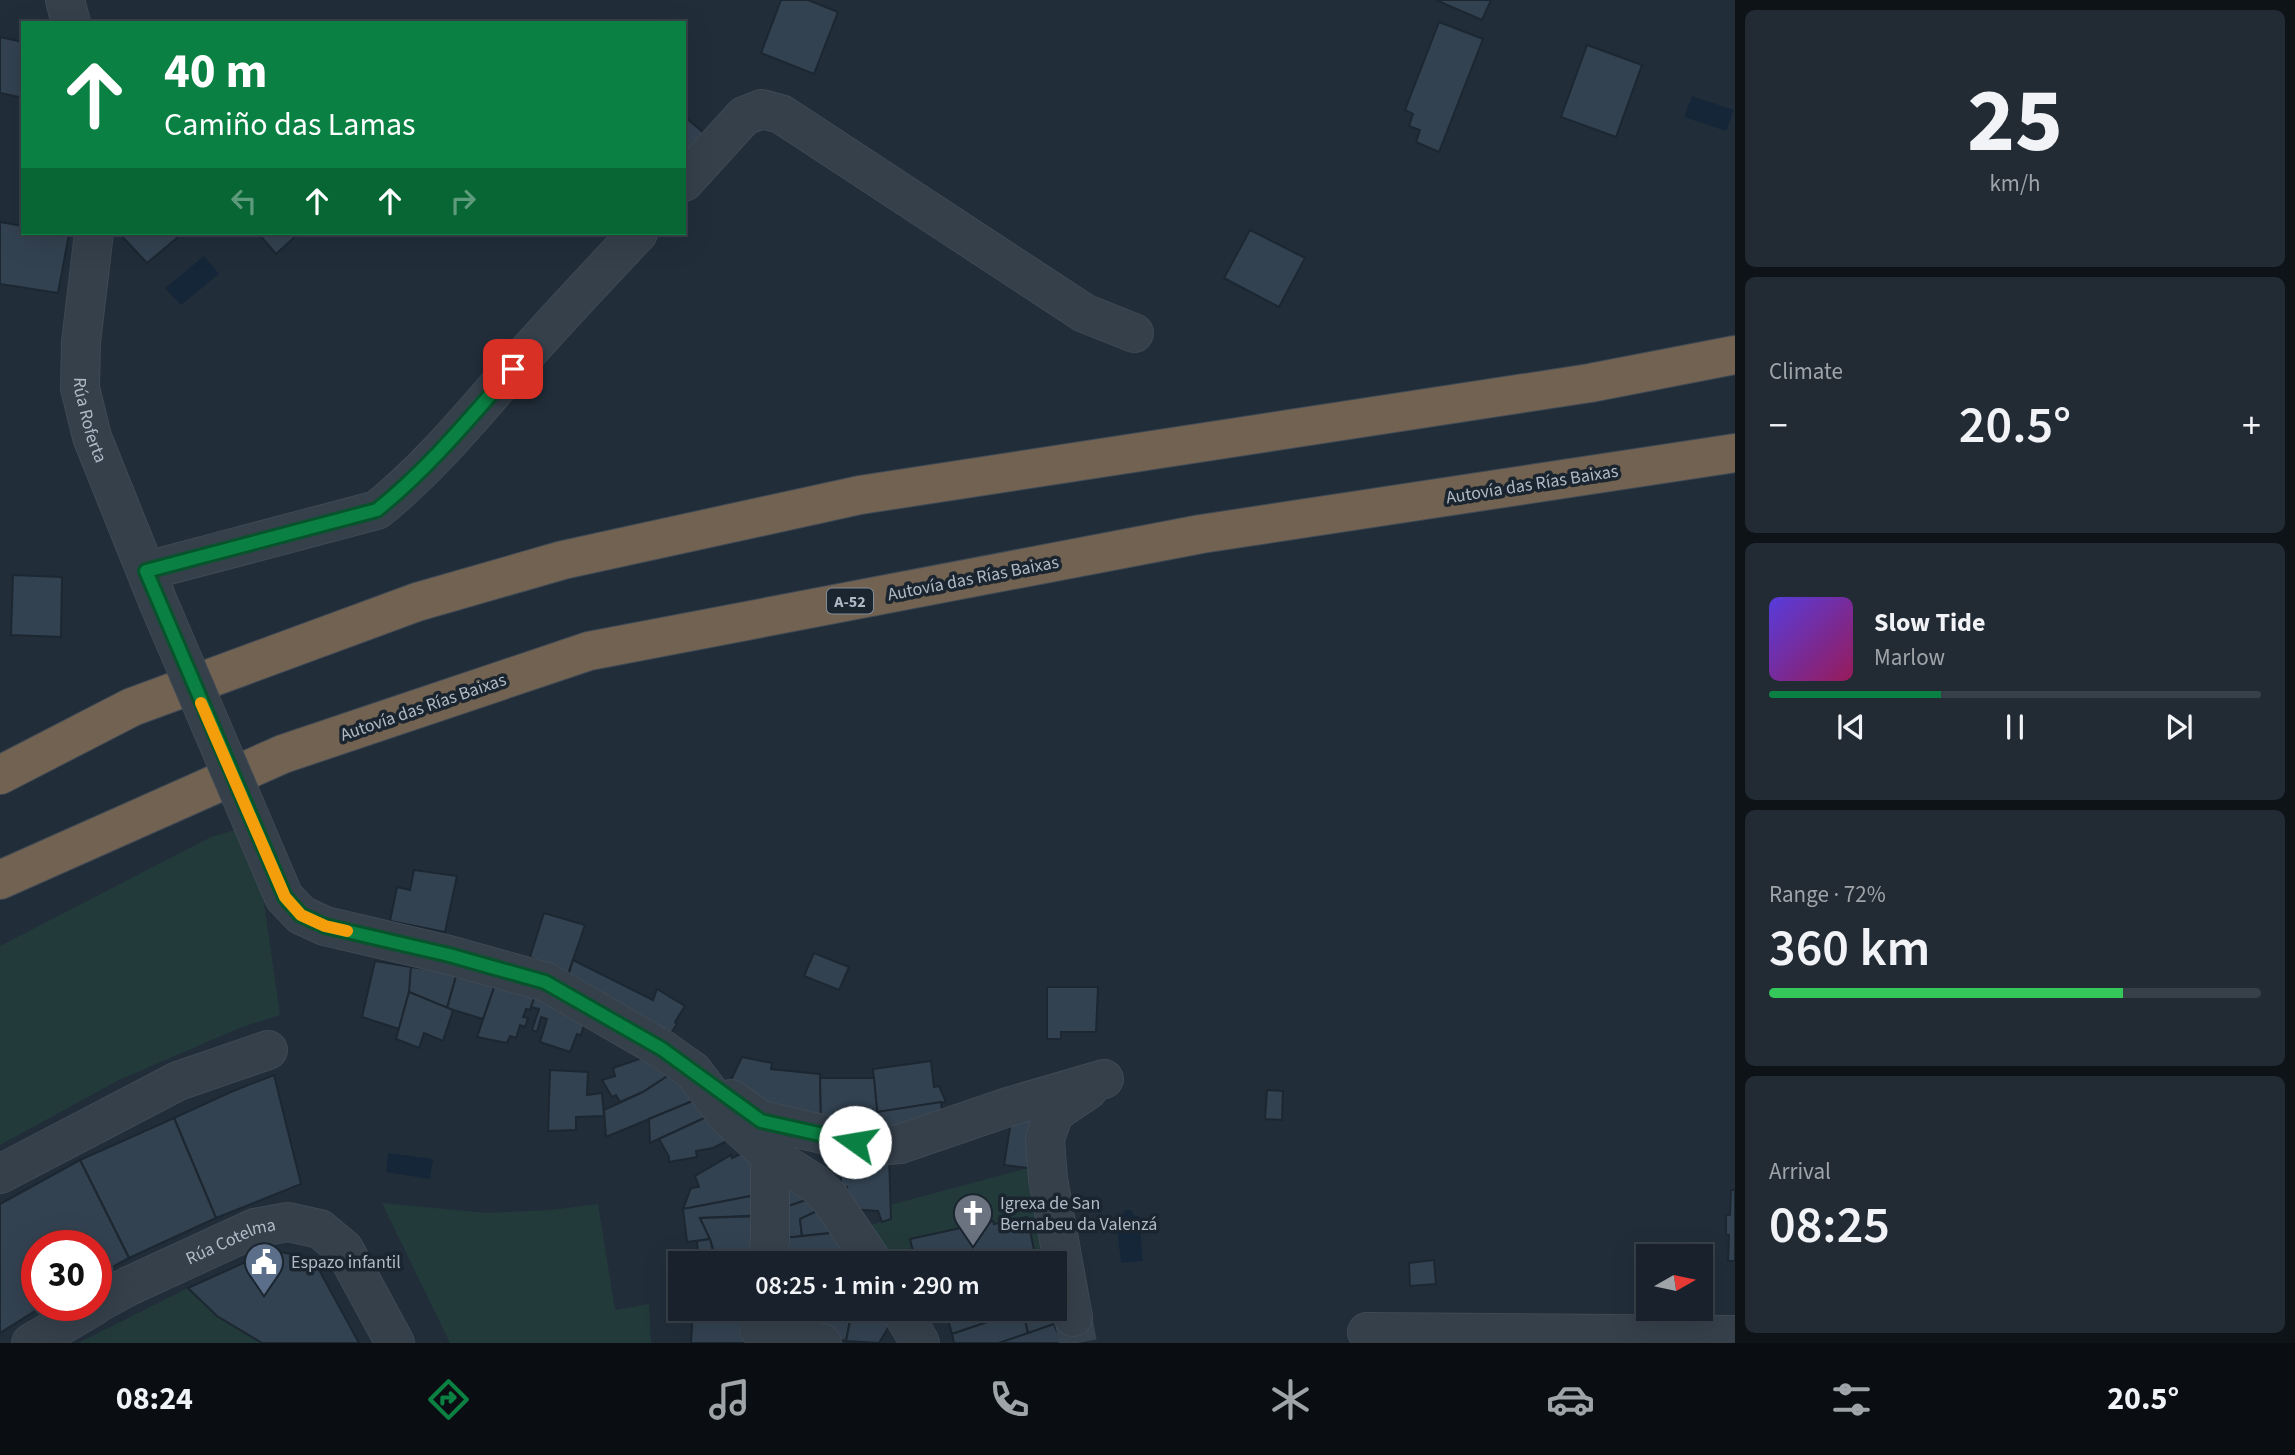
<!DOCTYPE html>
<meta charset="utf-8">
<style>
:root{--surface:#19222c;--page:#222a34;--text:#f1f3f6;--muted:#9fa4a9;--line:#373f48;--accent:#0b8043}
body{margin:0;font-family:"Source Sans 3",sans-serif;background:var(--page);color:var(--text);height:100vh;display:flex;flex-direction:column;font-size:26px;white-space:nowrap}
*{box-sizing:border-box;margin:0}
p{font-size:23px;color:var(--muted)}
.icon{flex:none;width:38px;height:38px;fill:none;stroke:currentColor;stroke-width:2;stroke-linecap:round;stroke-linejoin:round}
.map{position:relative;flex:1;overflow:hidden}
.panel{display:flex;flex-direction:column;gap:10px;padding:10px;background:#0e1318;width:560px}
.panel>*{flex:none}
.banner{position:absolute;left:21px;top:21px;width:665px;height:214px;border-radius:0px;box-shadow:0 7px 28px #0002,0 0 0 2px var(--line);background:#0b8043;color:#fff;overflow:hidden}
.needle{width:46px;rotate:81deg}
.controls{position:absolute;left:1636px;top:1244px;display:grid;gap:14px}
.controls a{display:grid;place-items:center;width:77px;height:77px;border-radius:0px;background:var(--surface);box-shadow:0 7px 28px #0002,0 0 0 2px var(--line);font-size:35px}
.speed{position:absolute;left:21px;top:1230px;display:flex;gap:14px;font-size:35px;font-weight:700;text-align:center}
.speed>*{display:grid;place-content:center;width:91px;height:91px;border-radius:50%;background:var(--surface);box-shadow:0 7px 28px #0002,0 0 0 2px var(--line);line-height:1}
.speed .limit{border:10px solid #d22;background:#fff;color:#111}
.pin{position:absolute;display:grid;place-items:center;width:60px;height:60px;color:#fff;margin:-30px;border-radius:14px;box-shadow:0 4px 10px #0006}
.me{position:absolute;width:77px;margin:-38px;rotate:283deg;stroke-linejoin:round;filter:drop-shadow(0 0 5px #0008)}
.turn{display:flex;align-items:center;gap:24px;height:147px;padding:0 28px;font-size:32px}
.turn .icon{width:91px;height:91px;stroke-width:2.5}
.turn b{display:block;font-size:49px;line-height:60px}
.lanes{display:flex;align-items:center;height:66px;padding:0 28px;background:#0003;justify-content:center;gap:35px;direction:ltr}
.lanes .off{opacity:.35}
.big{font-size:52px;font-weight:600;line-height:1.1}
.panel .tile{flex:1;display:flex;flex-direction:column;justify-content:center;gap:10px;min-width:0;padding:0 24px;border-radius:10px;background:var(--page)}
.panel .dial{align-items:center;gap:0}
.dial b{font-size:91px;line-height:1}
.song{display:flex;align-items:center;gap:21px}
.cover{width:84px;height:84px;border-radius:10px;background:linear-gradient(135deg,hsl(250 70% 55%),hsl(330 70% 35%))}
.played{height:7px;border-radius:4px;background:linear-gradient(90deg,var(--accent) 35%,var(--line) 35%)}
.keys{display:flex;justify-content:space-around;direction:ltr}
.heat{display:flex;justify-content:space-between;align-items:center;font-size:38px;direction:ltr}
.charge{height:10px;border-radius:5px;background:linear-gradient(90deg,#34c759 72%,var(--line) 0)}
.trip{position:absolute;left:668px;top:1251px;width:399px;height:70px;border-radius:0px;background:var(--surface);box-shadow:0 7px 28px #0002,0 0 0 2px var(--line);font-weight:600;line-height:70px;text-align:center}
.tab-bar{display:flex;height:112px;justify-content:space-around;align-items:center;background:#0a0e12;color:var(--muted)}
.tab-bar .icon{width:49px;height:49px}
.tab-bar .selected{color:var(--accent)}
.tab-bar b{font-size:32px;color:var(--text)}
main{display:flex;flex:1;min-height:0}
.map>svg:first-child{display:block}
.green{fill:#233a3b}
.water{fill:#152638}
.building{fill:#334251;stroke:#1c2731;stroke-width:2}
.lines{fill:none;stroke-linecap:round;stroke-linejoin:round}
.minor-tunnel{stroke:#36434f;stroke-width:38;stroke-dasharray:38 19;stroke-linecap:butt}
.minor-casing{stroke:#3e4954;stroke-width:40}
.highway-casing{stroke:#404a55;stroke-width:40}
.minor{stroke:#35404b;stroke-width:38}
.highway{stroke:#716252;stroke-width:38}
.minor-bridge-casing{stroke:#3e4954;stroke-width:40;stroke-linecap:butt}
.minor-bridge{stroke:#35404b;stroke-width:38}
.route-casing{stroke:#07532c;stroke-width:18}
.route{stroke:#0b8043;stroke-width:12}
.slow{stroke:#f59e0b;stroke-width:12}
.labels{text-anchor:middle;stroke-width:7;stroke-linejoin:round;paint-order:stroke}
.shield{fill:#1a252f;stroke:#838d99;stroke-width:2}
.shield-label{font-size:16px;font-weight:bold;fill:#b0bac7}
.street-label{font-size:18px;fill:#b0bac7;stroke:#1a252f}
.poi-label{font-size:18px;fill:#b0bac7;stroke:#1a252f;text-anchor:start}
</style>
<main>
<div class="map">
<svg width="1735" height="1343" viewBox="0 0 1735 1343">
<rect width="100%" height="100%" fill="#212e3a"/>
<!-- green -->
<g class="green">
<polygon points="235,830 262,889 280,1015 242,1027 119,1080 0,1145 0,946 211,837"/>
<polygon points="1028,1168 1054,1263 885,1263 864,1227 891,1219 890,1205"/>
<polygon points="382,1203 487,1213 552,1210 598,1204 615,1310 649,1304 651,1343 450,1343"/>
<polygon points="188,1288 217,1316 262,1343 78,1343"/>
</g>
<!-- water -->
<g class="water">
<polygon points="1692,96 1734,110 1726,131 1684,117"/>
<polygon points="204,256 219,274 181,305 165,288"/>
<polygon points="388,1153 433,1159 430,1179 386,1172"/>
<polygon points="1125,1210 1131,1210 1135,1216 1139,1216 1143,1261 1121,1263 1116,1218 1121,1217"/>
</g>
<!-- building -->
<g class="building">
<polygon points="781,0 808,0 838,12 814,74 761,53"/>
<polygon points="1436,0 1491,0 1482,20"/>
<polygon points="1439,22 1483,39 1439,152 1416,142 1420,130 1409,126 1413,114 1405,110"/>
<polygon points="0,37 23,42 23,98 0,93"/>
<polygon points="1587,45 1642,65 1616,137 1561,117"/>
<polygon points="684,116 705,134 684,158"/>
<polygon points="0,222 23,226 23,233 69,234 58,293 0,284"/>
<polygon points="1250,230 1305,258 1279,307 1224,278"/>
<polygon points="119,233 183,233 147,263"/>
<polygon points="258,233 299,233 276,254"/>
<polygon points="13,575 62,577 61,637 11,635"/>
<polygon points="414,870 457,876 445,932 390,921 397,887 410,890"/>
<polygon points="544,913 585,925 568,974 530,957"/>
<polygon points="814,953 849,967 839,990 804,976"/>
<polygon points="573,960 653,1000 657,989 685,1006 675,1022 677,1024 671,1033 566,983"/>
<polygon points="375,961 411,967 410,988 399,1029 362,1017"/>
<polygon points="411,967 457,973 447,1008 409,992"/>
<polygon points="457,973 496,982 483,1019 447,1008"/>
<polygon points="496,982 537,991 530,1010 526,1009 523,1017 528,1018 525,1027 520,1025 516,1038 510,1036 507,1043 477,1037"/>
<polygon points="1047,987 1098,987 1096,1032 1061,1032 1061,1039 1047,1039"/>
<polygon points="537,991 588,1013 581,1035 577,1034 570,1052 540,1042 547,1019 541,1017 537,1032 532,1030 539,1009 531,1007"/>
<polygon points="409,992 453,1010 443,1041 424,1033 419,1048 396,1039"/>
<polygon points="742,1057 772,1063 771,1069 820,1074 821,1119 768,1112 731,1080"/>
<polygon points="642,1058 675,1071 643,1092 620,1102 616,1095 612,1097 602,1080 615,1076 613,1068"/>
<polygon points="931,1061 934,1087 939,1086 946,1102 877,1112 873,1069"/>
<polygon points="550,1070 588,1072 587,1095 602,1093 604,1116 576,1117 576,1130 548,1131"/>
<polygon points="675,1071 695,1100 606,1137 604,1110 643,1092"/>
<polygon points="274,1075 301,1184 216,1218 174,1118 233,1091"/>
<polygon points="820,1078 874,1078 880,1143 849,1132 849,1116 821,1119"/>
<polygon points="1267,1090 1283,1091 1282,1120 1265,1119"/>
<polygon points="695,1100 713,1114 650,1143 649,1119"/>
<polygon points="941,1102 943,1119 880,1143 877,1112"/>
<polygon points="1042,1111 1028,1168 1004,1165 1012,1115"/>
<polygon points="713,1114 729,1140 713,1148 696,1151 697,1157 669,1162 669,1157 659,1139"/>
<polygon points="174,1118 216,1218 129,1258 80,1160"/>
<polygon points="747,1151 764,1194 683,1209 691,1188 699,1187 695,1176 731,1155 732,1158"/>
<polygon points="841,1152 889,1155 891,1219 882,1222 878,1211 848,1209 847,1187 841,1187"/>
<polygon points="80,1160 129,1258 96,1276 96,1246 37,1246 37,1306 43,1306 0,1333 0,1204"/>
<polygon points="788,1190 797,1190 809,1199 777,1210"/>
<polygon points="1731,1190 1735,1190 1735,1261 1728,1261 1729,1235 1726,1235 1726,1215 1730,1215"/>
<polygon points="766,1193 767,1215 700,1218 710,1239 687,1242 683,1209"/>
<polygon points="809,1199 819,1210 800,1219 802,1236 782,1239 777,1210"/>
<polygon points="819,1210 840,1232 802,1236 800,1219"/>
<polygon points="765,1216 759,1261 717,1263 710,1239 700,1218"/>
<polygon points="1027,1217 1035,1254 1018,1258 1019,1264 916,1264 910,1239 993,1221 994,1224"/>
<polygon points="840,1232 860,1261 781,1264 784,1238"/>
<polygon points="710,1239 716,1264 699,1264 697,1241"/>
<polygon points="279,1252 292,1254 306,1259 321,1272 316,1282 323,1286 297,1334 226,1297 243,1263 263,1254"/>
<polygon points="279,1252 297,1255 318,1268 359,1343 262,1343 217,1316 188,1288 259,1256"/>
<polygon points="1434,1260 1436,1284 1410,1286 1409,1263"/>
<polygon points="693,1309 742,1309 740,1328 748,1328 747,1343 691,1343"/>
<polygon points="788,1309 820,1309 816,1334 791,1328"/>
<polygon points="820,1309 852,1311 846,1341 816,1334"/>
<polygon points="954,1309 1019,1309 1020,1311 952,1334 946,1312"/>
<polygon points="1027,1309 1055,1309 1062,1311 1054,1324 1028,1334 1023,1310"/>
<polygon points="889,1310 891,1323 879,1343 846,1341 852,1311"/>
<polygon points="1023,1310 1028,1334 999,1343 954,1343 952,1334"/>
<polygon points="1054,1324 1057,1332 1083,1328 1086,1343 999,1343"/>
</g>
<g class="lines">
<!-- minor-tunnel -->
<polyline class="minor-tunnel" points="1073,1317 1078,1343"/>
<!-- minor casing -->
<g class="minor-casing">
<g id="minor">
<polyline points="65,0 71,23"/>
<polyline points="684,182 744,116 762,109 781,114 1084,313 1134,333"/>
<path id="s1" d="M94 233 81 342 80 388 92 437 155 594"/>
<path d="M146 571 377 510C428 469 468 420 511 371 552 324 595 279 638 233"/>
<polyline points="284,897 301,915 325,926 449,955 546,982 662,1049 693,1071 727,1116 770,1155 814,1183 829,1197 874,1264"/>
<polyline points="731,1099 761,1120 875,1146 900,1144 1008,1107 1104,1079"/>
<polyline points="0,1174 178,1081 268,1050"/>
<polyline points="766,1264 770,1240 770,1155"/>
<path id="s2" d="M96 1304 129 1286 255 1228 288 1222 320 1229 344 1249 395 1343"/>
<polyline points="900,1309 920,1343"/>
<polyline points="1073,1317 1048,1179 1045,1139 1054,1113 1088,1090"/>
<polyline points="759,1329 822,1343"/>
<polyline points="1367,1332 1735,1335"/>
<polyline points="31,1343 94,1306"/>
</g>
</g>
<!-- highway casing -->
<g class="highway-casing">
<g id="highway">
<polyline points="0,775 132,707 417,602 563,560 860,495 1590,383 1735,355"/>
<polyline points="0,880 283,754 589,651 1201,534 1735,453"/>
</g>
</g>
<!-- minor -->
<use href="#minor" class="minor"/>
<!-- highway -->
<use href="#highway" class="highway"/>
<!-- minor-bridge casing -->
<g class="minor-bridge-casing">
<polyline id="minor-bridge" points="156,597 284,897"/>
</g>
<!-- minor-bridge -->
<use href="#minor-bridge" class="minor-bridge"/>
</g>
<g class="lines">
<!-- route casing -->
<g class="route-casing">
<path id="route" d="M513 369C470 418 428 469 377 510L146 571 285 897 301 915 325 926 449 955 545 982 662 1049 761 1121 855 1142"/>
</g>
<!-- route -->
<use href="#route" class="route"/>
<!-- slow -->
<polyline class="slow" points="201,703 285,897 301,915 325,926 347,931"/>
</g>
<!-- icons -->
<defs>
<g id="church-pin" transform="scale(2.0125)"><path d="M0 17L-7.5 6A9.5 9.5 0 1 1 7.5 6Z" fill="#6b7280" stroke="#1a252f"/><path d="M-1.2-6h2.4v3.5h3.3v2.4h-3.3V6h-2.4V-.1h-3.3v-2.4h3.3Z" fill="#fff"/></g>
<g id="civic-pin" transform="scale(2.0125)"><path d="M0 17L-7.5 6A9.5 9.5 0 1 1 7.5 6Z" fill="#5c6f8a" stroke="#1a252f"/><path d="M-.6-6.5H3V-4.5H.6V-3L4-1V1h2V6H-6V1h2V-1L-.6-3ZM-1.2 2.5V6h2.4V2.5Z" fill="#fff"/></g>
</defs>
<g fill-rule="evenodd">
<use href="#church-pin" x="973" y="1213"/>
<use href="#civic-pin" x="264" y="1262"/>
</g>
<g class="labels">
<!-- shield labels -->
<rect class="shield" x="827" y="588.5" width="46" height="25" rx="5"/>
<g class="shield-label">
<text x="850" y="607">A-52</text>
</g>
<!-- street labels -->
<g class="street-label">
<text dy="6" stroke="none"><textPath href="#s1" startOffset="189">Rúa Roferta</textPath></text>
<text transform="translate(1532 484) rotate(-9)" y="6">Autovía das Rías Baixas</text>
<text transform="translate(973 578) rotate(-11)" y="6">Autovía das Rías Baixas</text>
<text transform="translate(423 707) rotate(-19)" y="6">Autovía das Rías Baixas</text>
<text dy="6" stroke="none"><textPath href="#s2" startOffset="149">Rúa Cotelma</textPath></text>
</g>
<!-- poi labels -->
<g class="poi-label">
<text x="1000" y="1209">Igrexa de San<tspan x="1000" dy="21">Bernabeu da Valenzá</tspan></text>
<text x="291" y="1268">Espazo infantil</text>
</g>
</g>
</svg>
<div class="controls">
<a><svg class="needle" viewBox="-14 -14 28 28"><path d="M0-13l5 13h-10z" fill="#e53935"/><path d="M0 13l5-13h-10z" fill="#9fa4a9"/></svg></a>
</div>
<div class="speed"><div class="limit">30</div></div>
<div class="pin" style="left:513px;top:369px;background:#d93025"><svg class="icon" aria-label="arrive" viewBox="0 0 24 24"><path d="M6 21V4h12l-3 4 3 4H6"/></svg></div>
<svg class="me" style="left:855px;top:1142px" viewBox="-20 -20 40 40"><circle r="19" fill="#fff"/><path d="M0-13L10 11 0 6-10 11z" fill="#0b8043"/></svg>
<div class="trip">08:25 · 1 min · 290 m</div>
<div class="banner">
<div class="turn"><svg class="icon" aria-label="ahead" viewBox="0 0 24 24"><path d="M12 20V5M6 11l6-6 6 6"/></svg><div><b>40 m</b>Camiño das Lamas</div></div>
<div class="lanes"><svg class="icon off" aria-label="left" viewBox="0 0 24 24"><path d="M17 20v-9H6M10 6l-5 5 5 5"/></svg><svg class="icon" aria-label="ahead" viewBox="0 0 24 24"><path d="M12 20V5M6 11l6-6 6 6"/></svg><svg class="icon" aria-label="ahead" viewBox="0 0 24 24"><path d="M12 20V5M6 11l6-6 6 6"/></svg><svg class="icon off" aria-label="right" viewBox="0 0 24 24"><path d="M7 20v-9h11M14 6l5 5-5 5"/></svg></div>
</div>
</div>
<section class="panel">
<div class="tile dial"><b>25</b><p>km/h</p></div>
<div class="tile"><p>Climate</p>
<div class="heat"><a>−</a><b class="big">20.5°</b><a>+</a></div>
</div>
<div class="tile">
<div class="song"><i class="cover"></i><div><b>Slow Tide</b><p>Marlow</p></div></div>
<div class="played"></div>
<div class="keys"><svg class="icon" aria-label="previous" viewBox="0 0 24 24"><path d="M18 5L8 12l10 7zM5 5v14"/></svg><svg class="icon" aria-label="pause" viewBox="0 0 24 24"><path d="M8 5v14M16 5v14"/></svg><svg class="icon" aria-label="next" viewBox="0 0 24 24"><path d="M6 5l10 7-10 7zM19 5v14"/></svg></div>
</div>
<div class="tile"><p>Range · 72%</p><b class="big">360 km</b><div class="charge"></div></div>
<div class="tile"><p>Arrival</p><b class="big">08:25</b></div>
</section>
</main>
<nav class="tab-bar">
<b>08:24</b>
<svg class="icon selected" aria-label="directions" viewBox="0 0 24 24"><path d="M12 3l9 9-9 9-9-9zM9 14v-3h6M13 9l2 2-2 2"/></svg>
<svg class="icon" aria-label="music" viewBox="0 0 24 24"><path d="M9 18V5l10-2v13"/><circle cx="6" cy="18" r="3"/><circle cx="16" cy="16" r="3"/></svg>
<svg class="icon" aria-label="phone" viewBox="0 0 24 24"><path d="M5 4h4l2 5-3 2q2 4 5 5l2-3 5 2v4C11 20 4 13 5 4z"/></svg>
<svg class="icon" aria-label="climate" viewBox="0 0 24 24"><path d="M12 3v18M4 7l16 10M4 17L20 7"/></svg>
<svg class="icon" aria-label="car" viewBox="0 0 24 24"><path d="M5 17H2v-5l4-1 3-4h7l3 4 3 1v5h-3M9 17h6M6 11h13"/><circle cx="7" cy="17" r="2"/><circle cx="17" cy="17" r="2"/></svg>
<svg class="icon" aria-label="filters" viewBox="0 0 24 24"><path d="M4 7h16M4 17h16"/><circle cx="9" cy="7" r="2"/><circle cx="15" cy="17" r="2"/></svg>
<b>20.5°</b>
</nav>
